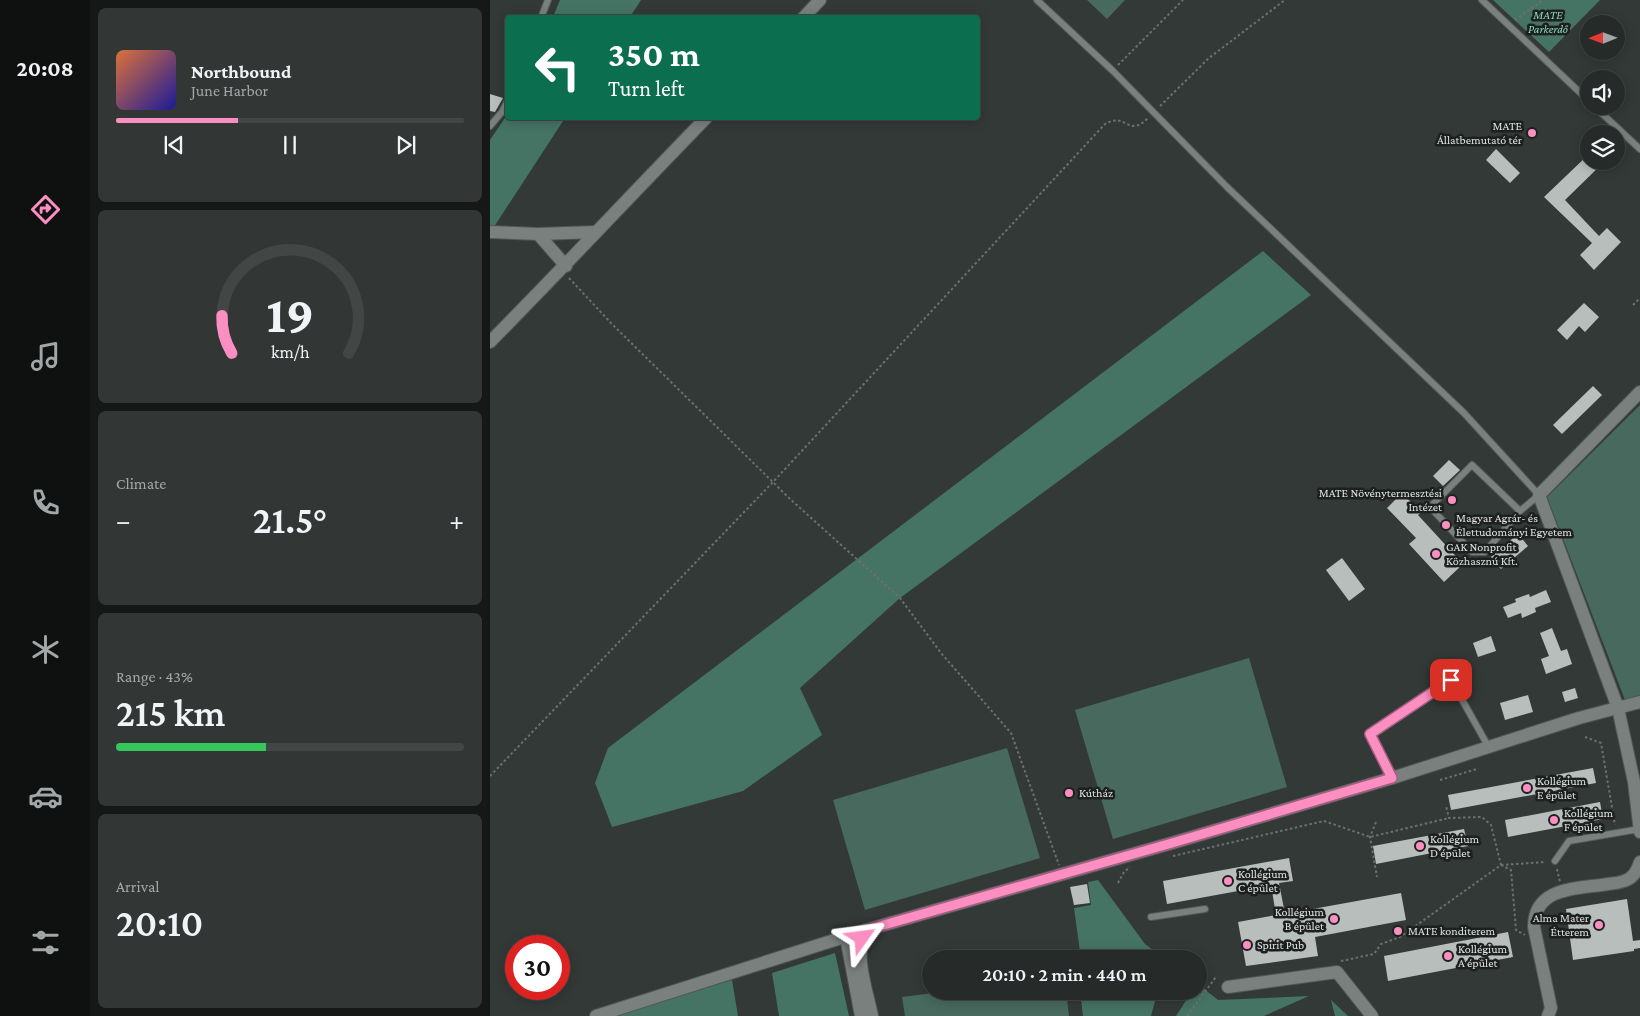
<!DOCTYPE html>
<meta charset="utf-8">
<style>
:root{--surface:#262b29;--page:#323735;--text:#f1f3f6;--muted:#a4a7a8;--line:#424746;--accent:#fc8fc2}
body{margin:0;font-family:"Crimson Pro",serif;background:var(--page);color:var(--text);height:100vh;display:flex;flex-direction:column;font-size:19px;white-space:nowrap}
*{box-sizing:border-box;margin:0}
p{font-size:16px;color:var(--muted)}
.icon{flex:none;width:28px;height:28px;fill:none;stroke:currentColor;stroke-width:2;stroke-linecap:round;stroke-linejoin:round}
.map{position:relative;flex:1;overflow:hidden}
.side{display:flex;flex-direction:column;gap:8px;padding:8px;background:#151817;width:400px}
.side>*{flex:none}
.hud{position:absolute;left:15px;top:15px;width:475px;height:105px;border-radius:5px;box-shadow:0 2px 12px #0003,0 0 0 1px var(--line);background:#0b6e4f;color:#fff;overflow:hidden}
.needle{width:32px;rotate:269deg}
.tools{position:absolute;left:1090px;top:15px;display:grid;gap:10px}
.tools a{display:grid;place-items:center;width:45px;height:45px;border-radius:50%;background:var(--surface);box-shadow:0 2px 12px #0003,0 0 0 1px var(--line);font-size:25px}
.speed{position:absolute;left:15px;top:935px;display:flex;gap:10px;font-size:25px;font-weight:700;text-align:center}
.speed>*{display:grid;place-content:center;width:65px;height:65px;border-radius:50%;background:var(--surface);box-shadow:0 2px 12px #0003,0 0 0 1px var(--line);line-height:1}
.speed .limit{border:8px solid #d22;background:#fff;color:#111}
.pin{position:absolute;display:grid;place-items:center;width:42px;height:42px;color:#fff;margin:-21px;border-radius:10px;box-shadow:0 2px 8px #0006}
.me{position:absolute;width:55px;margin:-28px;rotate:59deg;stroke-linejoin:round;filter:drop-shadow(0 0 4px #0008)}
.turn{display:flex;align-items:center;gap:18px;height:105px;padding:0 20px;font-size:22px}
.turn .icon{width:65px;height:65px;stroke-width:2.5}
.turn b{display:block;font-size:35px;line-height:42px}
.big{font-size:38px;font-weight:600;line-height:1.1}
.side .card{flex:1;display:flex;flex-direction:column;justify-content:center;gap:8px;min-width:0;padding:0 18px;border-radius:8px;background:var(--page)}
.side .dial{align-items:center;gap:0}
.dial svg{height:130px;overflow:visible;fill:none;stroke:var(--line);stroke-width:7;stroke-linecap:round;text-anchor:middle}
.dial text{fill:var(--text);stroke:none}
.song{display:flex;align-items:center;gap:15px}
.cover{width:60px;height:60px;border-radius:8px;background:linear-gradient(135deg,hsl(20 70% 55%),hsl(240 70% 35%))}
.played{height:5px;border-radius:2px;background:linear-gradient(90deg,var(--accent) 35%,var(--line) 35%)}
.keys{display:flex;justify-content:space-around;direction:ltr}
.heat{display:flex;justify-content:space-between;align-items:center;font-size:28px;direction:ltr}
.charge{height:8px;border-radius:4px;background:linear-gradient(90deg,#34c759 43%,var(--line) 0)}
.trip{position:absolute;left:432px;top:950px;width:285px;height:50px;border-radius:25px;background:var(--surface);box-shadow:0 2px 12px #0003,0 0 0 1px var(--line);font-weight:600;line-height:50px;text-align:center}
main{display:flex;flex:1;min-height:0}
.tab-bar{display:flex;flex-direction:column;width:90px;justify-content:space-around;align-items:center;background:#0f1110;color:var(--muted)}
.tab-bar .icon{width:35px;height:35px}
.tab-bar .active{color:var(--accent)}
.tab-bar b{font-size:22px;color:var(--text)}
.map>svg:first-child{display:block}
.green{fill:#47695e}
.forest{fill:#457364}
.building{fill:#b7bebb}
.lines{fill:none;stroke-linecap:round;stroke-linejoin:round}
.lane-casing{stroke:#525755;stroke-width:8}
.street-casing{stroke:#525755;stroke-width:14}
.path{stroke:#6c716f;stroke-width:2;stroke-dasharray:2.5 2.5;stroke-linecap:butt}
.lane{stroke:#79807d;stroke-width:6}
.street{stroke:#79807d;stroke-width:12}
.route-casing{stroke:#a45d7e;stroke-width:12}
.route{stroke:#fc8fc2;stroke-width:9}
.poi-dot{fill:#fc8fc2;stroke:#1d201f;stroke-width:2}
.labels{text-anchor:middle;stroke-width:5;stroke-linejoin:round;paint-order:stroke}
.park-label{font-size:12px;font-style:italic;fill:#8ad8be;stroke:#1d201f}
.poi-label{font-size:12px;fill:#dfe3e1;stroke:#1d201f;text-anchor:start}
</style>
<main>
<nav class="tab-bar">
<b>20:08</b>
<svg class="icon active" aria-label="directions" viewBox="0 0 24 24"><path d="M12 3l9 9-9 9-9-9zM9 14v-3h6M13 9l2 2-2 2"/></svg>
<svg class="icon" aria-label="music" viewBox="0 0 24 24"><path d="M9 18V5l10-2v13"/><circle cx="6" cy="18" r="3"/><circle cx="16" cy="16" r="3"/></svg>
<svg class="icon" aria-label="phone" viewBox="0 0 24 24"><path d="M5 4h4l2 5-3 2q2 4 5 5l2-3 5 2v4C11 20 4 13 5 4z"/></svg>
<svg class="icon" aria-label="climate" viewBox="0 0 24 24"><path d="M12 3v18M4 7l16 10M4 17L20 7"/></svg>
<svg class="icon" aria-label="car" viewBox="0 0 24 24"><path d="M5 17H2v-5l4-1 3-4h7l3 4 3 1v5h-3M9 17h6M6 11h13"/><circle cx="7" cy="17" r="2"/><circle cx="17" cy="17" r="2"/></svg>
<svg class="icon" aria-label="filters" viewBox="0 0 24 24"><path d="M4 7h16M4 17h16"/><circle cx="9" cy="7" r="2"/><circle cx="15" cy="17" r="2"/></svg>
</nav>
<section class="side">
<div class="card">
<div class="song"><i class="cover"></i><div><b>Northbound</b><p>June Harbor</p></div></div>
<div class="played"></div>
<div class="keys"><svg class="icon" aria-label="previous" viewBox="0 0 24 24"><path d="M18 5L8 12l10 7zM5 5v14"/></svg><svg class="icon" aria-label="pause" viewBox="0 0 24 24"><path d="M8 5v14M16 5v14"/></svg><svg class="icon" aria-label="next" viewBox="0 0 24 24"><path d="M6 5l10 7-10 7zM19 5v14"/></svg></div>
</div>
<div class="card dial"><svg viewBox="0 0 100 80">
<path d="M14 69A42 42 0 1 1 86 69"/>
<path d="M14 69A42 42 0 0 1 8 46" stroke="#fc8fc2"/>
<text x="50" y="56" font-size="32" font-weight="700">19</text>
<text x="50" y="72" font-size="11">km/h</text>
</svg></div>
<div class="card"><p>Climate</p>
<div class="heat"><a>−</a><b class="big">21.5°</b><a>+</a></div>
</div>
<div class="card"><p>Range · 43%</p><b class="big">215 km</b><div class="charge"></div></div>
<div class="card"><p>Arrival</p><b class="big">20:10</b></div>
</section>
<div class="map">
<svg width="1150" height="1016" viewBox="0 0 1150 1016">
<rect width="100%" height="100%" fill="#333937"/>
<!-- green -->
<g class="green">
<polygon points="597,0 635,0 617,19"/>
<polygon points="1150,405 1150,696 1135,700 1057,497"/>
<polygon points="759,658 797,787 623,839 585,710"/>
<polygon points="517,748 550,858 375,910 343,800"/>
<polygon points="459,991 576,991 579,1016 415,1016 412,997"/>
</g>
<!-- forest -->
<g class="forest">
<polygon points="70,0 151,0 140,17 63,17"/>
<polygon points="1003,0 1110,0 1059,52"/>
<polygon points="17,115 18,118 75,118 0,233 0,140"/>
<polygon points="773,251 821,295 410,598 310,688 332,735 253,791 122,827 105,783 118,748"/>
<polygon points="608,880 655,944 675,959 591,959 584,908 601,905 598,882"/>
<polygon points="345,953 359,1016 289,1016 282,973"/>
<polygon points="242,980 248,1016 122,1016"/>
<polygon points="709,985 728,1000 819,996 774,1016 686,1016 697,999 684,991 709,991"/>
<polygon points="590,991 671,991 665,1001 661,1016 593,1016"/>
<polygon points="841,1000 858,1016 845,1016"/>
</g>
<!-- building -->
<g class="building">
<polygon points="0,94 13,98 5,112 0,111"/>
<polygon points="1006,149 1030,173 1020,183 996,160"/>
<polygon points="1099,154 1099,161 1115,161 1075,200 1109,236 1117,228 1131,242 1104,270 1090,255 1102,243 1054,197"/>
<polygon points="1094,303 1109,317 1095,332 1089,326 1077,340 1067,330"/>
<polygon points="1103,386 1112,395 1072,434 1063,425"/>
<polygon points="959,460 970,470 953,486 943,476"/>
<polygon points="912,493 931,512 928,515 973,564 954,582 919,544 926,538 897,508"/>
<polygon points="1028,534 1038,546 1011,569 1001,557"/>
<polygon points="852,558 875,589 859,601 836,570"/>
<polygon points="1056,590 1061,602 1045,608 1046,612 1032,618 1031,613 1018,618 1013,607 1026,602 1025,599 1039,594 1040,597"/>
<polygon points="1062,628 1071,651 1077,649 1082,664 1056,674 1051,659 1059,656 1050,633"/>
<polygon points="1001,636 1006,651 988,657 983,643"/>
<polygon points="1085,688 1088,698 1075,702 1072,692"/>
<polygon points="1038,695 1043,712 1015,720 1010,703"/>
<polygon points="1103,768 1106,783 961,810 958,795"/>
<circle cx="579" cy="793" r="5"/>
<polygon points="1110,802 1113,819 1018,837 1015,820"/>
<polygon points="974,829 978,846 886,864 883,846"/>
<polygon points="799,858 803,881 789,883 795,914 911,893 916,920 825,937 828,956 756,966 748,922 786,915 781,885 677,904 673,881"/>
<polygon points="597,884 600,903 584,905 580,887"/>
<polygon points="1137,899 1143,941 1150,940 1150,948 1144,949 1144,951 1083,960 1076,909"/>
<polygon points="1018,932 1023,957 898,981 894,956"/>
</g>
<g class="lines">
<!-- lane casing -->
<g class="lane-casing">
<g id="lane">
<polyline points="547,0 623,71 737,187 974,413 1049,495 1030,511 995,552 982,552 940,507 982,465 1030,511"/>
<polyline points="992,0 1099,101"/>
<polyline points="51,18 58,0"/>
<polyline points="1104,106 1150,149"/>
<polyline points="0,126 12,112 18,100"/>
<polyline points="902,778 880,734 961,680 998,746"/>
<polyline points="1065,861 1079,841 1150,829"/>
<polyline points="661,917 715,909"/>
</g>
</g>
<!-- street casing -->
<g class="street-casing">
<g id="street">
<polyline points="313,18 330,0"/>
<polyline points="0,232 48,234 106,232"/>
<polyline points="48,234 76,266"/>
<path d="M0 342C73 268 144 192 216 118"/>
<polyline points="1150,392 1049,495 1128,708 1144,782 1150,832"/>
<path d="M376 930C363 955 377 990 382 1016"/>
<polyline points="356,937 371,1016"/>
<polyline points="738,987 847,972 882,1016"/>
<polyline points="106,1016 376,930 682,843 902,778 1089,718 1150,702"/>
<path d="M1058 1016 1061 1008 1044 927C1044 886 1088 889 1118 884 1125 883 1134 883 1140 878 1145 875 1148 868 1150 862"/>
</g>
</g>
<!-- path -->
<g class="path">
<polyline points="1025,20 1053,0"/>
<polyline points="628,65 693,0"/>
<polyline points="670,106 719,58 795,0"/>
<polyline points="79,278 121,323 299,498 410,598 451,653 521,733 569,865"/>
<polyline points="1143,305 1150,298"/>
<polyline points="1095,737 1111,743 1125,825"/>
<path d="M0 776 283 482 615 124C637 111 637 139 658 118"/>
<polyline points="950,780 987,769"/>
<polyline points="886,822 880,837 887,877"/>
<polyline points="683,856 834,821 880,837 959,818"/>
<polyline points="1011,865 1021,870 1026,930 1035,935"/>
<polyline points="1011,865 1056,862"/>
<polyline points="1067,869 1070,882"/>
<polyline points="628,883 634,872 640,867"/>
<polyline points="851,961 884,954 891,944 910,937 1011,865 1001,825 992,817 959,818 956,806"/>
<polyline points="697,1016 726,977"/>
</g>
<!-- lane -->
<use href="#lane" class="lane"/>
<!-- street -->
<use href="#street" class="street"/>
</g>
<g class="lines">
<!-- route casing -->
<g class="route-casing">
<polyline id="route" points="372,938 376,930 682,843 902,778 880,734 961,680"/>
</g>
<!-- route -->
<use href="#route" class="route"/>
</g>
<!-- markers -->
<g class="poi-dot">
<circle cx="1042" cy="133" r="5"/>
<circle cx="962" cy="500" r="5"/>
<circle cx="956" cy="525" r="5"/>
<circle cx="946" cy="554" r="5"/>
<circle cx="1037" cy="788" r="5"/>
<circle cx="579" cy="793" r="5"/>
<circle cx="1064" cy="820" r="5"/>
<circle cx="930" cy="846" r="5"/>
<circle cx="738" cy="881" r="5"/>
<circle cx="844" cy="919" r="5"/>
<circle cx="1109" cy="925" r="5"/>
<circle cx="908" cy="931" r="5"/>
<circle cx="757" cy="945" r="5"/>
<circle cx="958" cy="956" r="5"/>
</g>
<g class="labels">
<!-- park labels -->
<g class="park-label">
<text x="1058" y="19">MATE<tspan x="1058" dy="14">Parkerdő</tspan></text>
</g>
<!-- poi labels -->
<g class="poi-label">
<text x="1032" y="130" text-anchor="end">MATE<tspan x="1032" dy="14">Állatbemutató tér</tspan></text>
<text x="952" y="497" text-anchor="end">MATE Növénytermesztési<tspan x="952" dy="14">Intézet</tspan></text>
<text x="966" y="522">Magyar Agrár- és<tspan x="966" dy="14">Élettudományi Egyetem</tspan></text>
<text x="956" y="551">GAK Nonprofit<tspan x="956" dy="14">Közhasznú Kft.</tspan></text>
<text x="1047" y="785">Kollégium<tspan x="1047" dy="14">E épület</tspan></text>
<text x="589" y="797">Kútház</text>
<text x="1074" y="817">Kollégium<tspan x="1074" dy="14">F épület</tspan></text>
<text x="940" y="843">Kollégium<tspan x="940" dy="14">D épület</tspan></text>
<text x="748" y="878">Kollégium<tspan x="748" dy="14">C épület</tspan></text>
<text x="834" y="916" text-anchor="end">Kollégium<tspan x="834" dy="14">B épület</tspan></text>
<text x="1099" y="922" text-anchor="end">Alma Mater<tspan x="1099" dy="14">Étterem</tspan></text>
<text x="918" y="935">MATE konditerem</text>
<text x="767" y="949">Spirit Pub</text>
<text x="968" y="953">Kollégium<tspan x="968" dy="14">A épület</tspan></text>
</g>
</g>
</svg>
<div class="tools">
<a><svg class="needle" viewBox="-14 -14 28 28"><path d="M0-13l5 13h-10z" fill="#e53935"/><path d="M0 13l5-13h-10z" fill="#a4a7a8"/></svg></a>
<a><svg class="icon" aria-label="sound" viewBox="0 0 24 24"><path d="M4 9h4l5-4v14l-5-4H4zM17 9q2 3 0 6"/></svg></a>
<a><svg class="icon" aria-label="layers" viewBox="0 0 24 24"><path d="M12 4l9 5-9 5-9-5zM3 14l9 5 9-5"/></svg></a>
</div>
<div class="speed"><div class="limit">30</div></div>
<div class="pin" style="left:961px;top:680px;background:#d93025"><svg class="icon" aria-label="arrive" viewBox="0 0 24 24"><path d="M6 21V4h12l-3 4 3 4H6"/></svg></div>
<svg class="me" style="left:372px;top:938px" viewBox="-20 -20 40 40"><path d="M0-17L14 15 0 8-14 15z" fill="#fc8fc2" stroke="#fff" stroke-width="4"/></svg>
<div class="trip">20:10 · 2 min · 440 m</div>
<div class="hud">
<div class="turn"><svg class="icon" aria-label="left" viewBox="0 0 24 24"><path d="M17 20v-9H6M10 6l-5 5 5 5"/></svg><div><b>350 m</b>Turn left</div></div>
</div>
</div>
</main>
